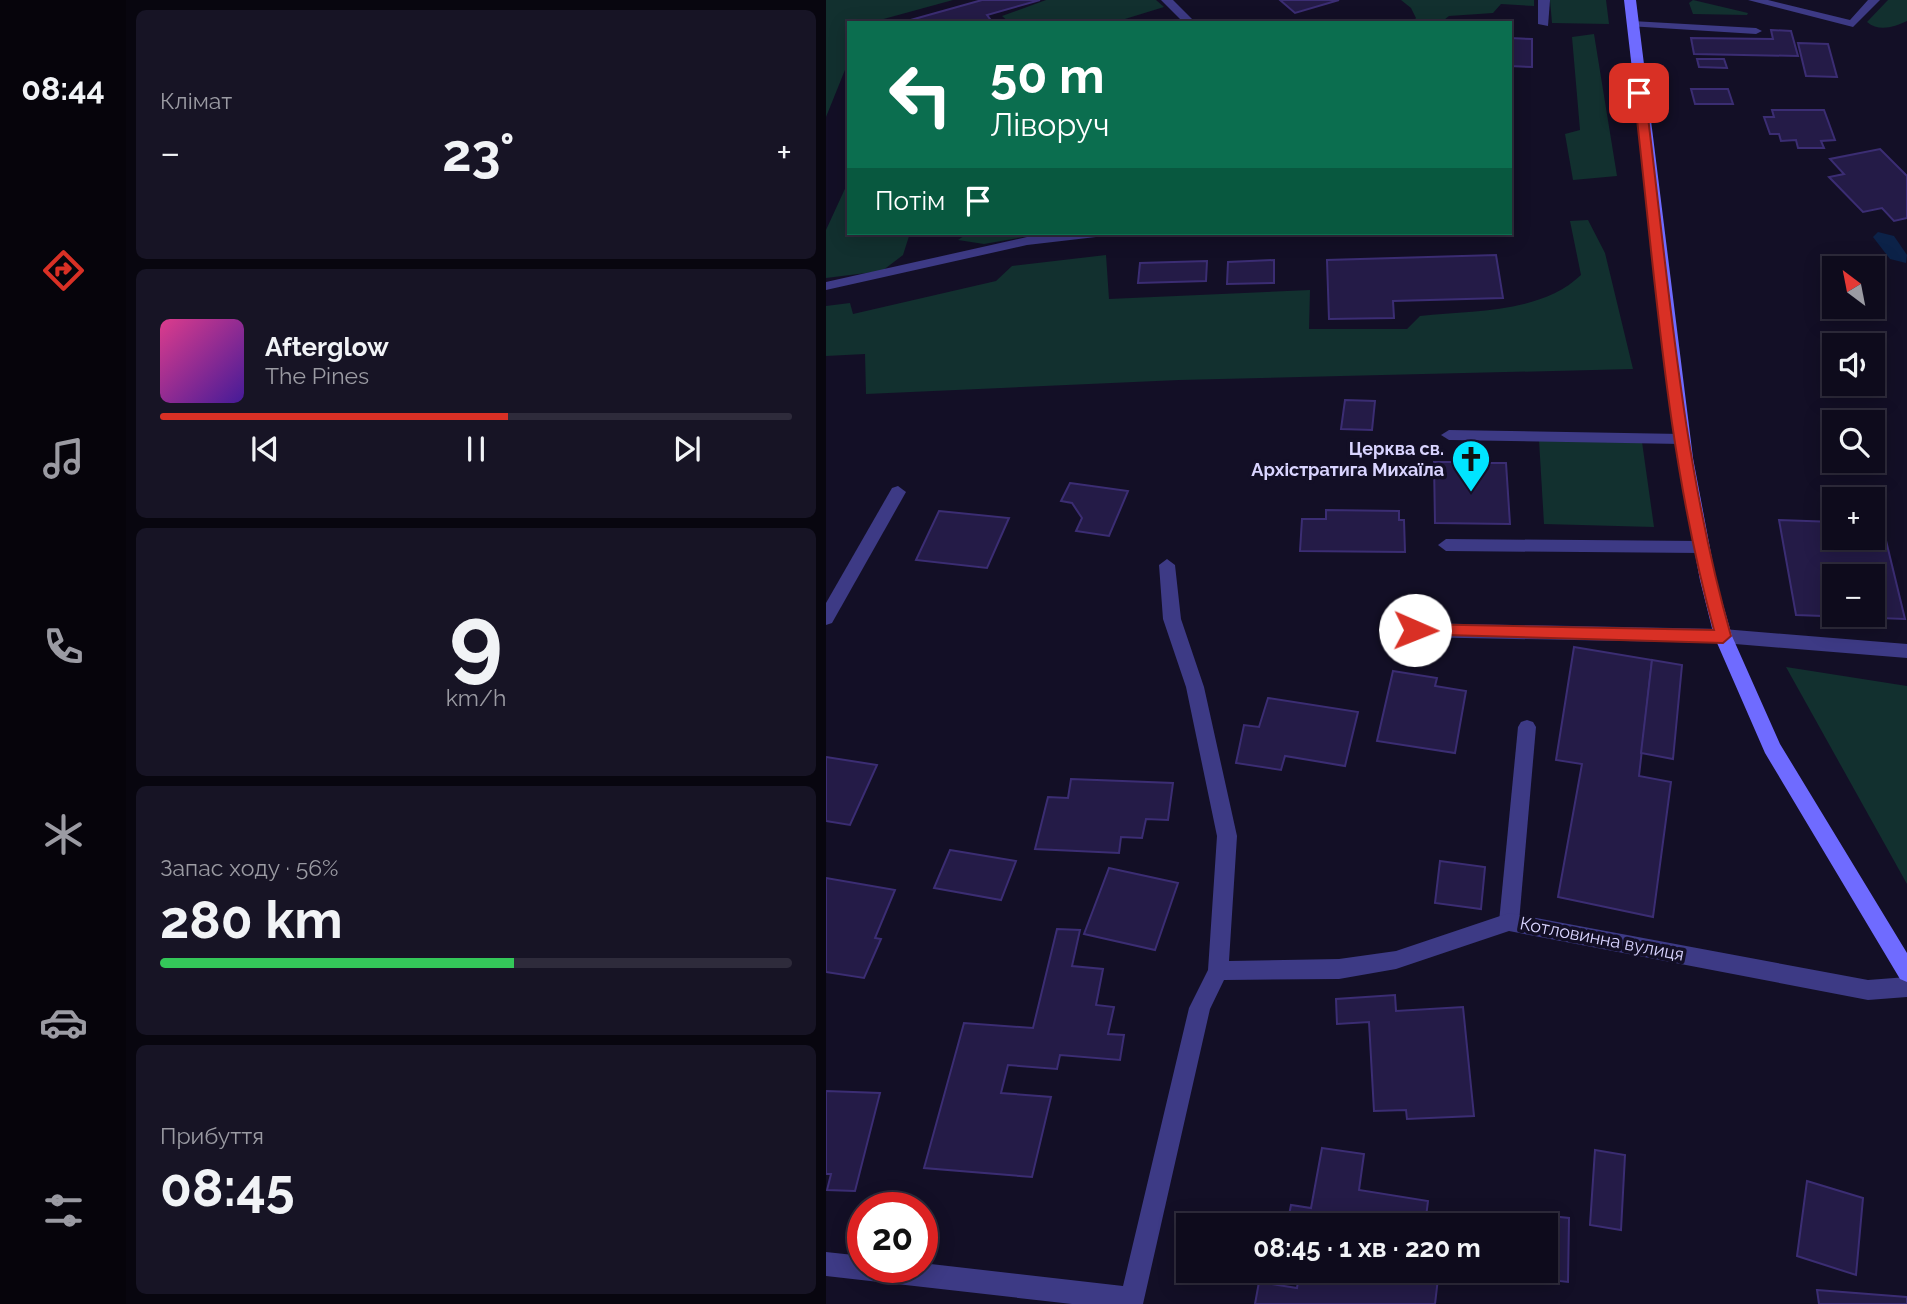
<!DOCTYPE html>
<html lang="uk">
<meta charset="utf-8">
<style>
:root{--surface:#0e0b1c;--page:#171425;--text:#f1f3f6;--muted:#9b9ba3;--line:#2e2b3b;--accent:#d93025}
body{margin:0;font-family:Raleway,sans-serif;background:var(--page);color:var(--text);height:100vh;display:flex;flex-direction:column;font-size:26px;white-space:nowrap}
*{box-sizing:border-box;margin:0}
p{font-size:23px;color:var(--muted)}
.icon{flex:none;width:38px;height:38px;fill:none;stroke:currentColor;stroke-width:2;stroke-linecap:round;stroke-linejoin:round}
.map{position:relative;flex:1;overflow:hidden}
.side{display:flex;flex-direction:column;gap:10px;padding:10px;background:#08060f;width:700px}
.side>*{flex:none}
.top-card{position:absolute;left:21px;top:21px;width:665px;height:214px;border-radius:0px;box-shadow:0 4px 18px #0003,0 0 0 2px var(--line);background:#0b6e4f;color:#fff;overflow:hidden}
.needle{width:46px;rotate:328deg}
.controls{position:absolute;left:996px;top:256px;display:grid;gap:14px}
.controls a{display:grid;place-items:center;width:63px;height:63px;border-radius:0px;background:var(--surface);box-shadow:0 4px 18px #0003,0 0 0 2px var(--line);font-size:35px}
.speed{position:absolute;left:21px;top:1192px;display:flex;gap:14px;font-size:35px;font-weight:700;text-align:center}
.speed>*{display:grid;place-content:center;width:91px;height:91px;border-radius:50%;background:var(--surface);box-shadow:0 4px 18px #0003,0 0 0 2px var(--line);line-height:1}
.speed .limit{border:10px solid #d22;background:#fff;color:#111}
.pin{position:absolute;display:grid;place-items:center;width:60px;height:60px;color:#fff;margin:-30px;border-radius:14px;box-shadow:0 4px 10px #0006}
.me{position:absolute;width:77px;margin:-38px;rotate:91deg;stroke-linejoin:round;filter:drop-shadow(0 0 5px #0008)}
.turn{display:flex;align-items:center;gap:24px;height:147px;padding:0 28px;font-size:32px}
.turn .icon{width:91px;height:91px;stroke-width:2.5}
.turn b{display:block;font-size:49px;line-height:60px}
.then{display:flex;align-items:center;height:66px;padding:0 28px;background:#0003;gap:14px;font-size:26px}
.big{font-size:52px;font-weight:700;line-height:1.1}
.side .widget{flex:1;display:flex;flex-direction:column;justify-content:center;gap:10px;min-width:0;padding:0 24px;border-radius:10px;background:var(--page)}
.side .dial{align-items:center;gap:0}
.dial b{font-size:91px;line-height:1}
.song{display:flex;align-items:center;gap:21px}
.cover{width:84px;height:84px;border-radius:10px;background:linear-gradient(135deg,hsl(330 70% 55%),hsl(260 70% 35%))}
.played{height:7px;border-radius:4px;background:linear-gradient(90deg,var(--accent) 55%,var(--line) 55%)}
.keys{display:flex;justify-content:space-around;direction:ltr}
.heat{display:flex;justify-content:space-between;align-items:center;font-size:38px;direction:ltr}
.charge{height:10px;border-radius:5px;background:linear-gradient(90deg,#34c759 56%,var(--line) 0)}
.trip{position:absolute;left:350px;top:1213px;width:382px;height:70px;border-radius:0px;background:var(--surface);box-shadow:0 4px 18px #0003,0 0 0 2px var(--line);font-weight:700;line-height:70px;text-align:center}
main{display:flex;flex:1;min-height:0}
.menu{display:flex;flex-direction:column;width:126px;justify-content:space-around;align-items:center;background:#06040b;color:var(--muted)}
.menu .icon{width:49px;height:49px}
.menu .current{color:var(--accent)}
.menu b{font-size:32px;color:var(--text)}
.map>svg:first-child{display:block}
.green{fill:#12302f}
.water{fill:#0c2248}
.building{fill:#241b47;stroke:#3b2d73;stroke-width:2;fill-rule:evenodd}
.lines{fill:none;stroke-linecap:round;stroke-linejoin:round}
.lane{fill:#3d3a85;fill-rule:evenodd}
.street{fill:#3d3a85;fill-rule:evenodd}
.secondary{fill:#6f6bff;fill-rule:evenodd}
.route{fill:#d93025;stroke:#8d1f18;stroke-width:2}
.labels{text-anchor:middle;stroke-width:7;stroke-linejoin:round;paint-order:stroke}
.poi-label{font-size:18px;font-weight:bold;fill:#d9d4ff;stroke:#130f26;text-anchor:end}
.street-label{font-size:18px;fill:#d9d4ff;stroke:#130f26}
</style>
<main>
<nav class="menu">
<b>08:44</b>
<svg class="icon current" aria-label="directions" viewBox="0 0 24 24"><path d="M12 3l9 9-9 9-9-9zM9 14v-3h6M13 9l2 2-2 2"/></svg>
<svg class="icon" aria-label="music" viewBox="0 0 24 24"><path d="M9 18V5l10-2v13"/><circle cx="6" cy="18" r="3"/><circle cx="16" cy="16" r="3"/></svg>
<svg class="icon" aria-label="phone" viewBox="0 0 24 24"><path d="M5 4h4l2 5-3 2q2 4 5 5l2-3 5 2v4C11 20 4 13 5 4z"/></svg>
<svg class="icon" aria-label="climate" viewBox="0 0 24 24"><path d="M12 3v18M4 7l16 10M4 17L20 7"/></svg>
<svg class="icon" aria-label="car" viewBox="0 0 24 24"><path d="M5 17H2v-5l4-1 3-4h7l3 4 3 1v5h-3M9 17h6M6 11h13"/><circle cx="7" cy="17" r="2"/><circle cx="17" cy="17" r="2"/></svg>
<svg class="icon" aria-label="filters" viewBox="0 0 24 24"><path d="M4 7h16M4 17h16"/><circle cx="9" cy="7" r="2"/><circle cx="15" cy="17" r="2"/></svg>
</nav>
<section class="side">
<div class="widget"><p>Клімат</p>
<div class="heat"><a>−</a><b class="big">23°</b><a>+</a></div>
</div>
<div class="widget">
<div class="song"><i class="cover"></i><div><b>Afterglow</b><p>The Pines</p></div></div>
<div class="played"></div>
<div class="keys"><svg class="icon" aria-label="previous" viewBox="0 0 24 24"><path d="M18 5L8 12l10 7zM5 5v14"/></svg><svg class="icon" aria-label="pause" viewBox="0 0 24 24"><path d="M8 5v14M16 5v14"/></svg><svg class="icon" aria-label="next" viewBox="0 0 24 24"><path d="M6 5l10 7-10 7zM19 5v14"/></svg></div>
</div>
<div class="widget dial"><b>9</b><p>km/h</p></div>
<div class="widget"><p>Запас ходу · 56%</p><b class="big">280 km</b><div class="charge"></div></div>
<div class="widget"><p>Прибуття</p><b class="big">08:45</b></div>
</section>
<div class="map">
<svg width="1081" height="1304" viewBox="0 0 1081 1304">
<rect width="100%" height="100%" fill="#130f26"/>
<!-- green -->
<g class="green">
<polygon points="0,0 127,0 43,23 23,23 23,60 0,117"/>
<polygon points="220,0 330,0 338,7 286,23 184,23 176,16"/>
<polygon points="575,0 708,0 708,6 675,4 667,13 623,16 614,23 586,23 590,18 585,8"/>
<polygon points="724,0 780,0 783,24 726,23"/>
<polygon points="867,0 922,13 921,15 867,14 863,3"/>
<path d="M1062 0H1081V21C1068 27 1053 32 1041 22Z"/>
<polygon points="768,34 791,176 747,180 739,134 754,130 746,37"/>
<polygon points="23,180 23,233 84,233 77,255 56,271 0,278 0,230"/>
<path d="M762 220 779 253 807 369 353 380 40 394 39 354 0 356V306L24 303 27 314 170 281 186 266 280 255 283 299 484 290 483 329H581L594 316C646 310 714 314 755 275L744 221Z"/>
<polygon points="142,233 220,233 158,244 132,240"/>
<polygon points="713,440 816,442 828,527 718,524"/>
<polygon points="960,667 1081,686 1081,884"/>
</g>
<!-- water -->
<polygon class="water" points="1052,232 1068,236 1081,255 1080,263 1064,259 1047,237"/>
<!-- building -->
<g class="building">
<polygon points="156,0 214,0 161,15 167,23 81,21"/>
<polygon points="454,0 513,0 469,13"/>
<polygon points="945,30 965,31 972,56 868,54 865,38 947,39"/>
<polygon points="684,38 706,39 706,67 684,66"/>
<polygon points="972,43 1002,44 1011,77 980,76"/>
<polygon points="871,59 898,59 901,68 873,67"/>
<polygon points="865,89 902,89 907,104 869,104"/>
<polygon points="946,110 998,110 1009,140 995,141 998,148 972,148 970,140 955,141 953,134 944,134 938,117 948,117"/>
<polygon points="1054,149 1081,176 1081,218 1068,221 1056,208 1037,212 1003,177 1018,174 1004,159"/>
<polygon points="670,255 677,298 567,301 568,318 503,319 501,260"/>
<polygon points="448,260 448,283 401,284 402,262"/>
<polygon points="381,261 380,281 312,283 314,263"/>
<polygon points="519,400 549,401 546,430 515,429"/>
<polygon points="639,453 658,456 664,463 680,463 684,524 609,523 608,462 625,462"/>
<polygon points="244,483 302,491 283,536 250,531 256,518 246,503 235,501"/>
<polygon points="1046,505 1051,505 1056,524 1046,524"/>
<polygon points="500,510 573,511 573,520 578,520 579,552 474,551 476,519 500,519"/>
<polygon points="113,511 183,518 161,568 90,560"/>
<path d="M953 520 1008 522V537H1046V524H1056L1079 619 970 615ZM1008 576H1046V614H1008Z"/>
<polygon points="748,647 826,660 813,776 845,782 827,917 732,897 756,764 730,760"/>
<polygon points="826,660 856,665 847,759 815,753"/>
<polygon points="567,671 611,678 609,686 640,691 629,753 551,741"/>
<polygon points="442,698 532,712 519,766 459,756 455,770 410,763 418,725 433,727"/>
<polygon points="0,757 51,765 24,825 0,821"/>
<polygon points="245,779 347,783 342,820 320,819 316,838 295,837 293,853 209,849 222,797 242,798"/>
<polygon points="124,850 190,861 175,900 108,888"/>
<polygon points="614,861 659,867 655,909 609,903"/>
<polygon points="283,868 352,883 329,950 258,934"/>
<polygon points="0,878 69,890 49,938 55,939 38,978 0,972"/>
<polygon points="231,929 254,930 246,966 277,969 270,1005 288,1007 282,1034 298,1035 294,1060 234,1055 231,1069 182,1065 175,1093 225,1097 206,1177 98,1168 138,1023 207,1028"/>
<polygon points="569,995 570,1011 637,1007 648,1116 581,1119 580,1110 548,1111 543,1022 511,1024 510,999"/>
<polygon points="0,1091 54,1093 29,1191 1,1190 5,1174 0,1174"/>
<polygon points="496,1148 538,1154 533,1190 602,1201 599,1225 461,1225 465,1205 485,1208"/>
<polygon points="769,1150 799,1155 795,1230 764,1225"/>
<polygon points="981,1181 1037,1198 1030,1275 971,1256"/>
<polygon points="687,1212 743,1218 742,1282 685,1276 686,1270 719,1270 719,1225 687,1225"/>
<polygon points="474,1270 613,1270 609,1304 429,1304 433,1282 471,1288"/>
<polygon points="991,1290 1081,1297 1081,1304 993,1304"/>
</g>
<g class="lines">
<!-- lane -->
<g class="lane">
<polygon points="335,0 347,0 370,23 358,23"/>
<polygon points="712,0 724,0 722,26 712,24"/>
<polygon points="922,0 942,0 1024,20 1042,0 1054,0 1027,27"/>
<polygon points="806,21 930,28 936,31 930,34 802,26 802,22"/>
<polygon points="237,233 277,233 270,237 201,245 0,290 0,282 201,237"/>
<polygon points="623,430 856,434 864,439 856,444 623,440 615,435"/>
<polygon points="620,539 875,541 883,547 875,553 620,551 612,545"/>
<polygon points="589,623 897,629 1081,644 1081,658 897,643 589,637 583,635 580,630 583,625"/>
<polygon points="701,720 707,722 710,727 693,922 690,928 683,931 676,928 673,922 692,727 695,722"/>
</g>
<!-- street -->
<g class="street">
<polygon points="72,486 80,492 6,623 0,625 0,603 66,488"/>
<polygon points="341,559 349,565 355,619 378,687 411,836 403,961 513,959 570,951 683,913 1042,980 1081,977 1081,997 1042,1000 683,931 570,969 513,979 398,980 384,1009 317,1304 246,1304 0,1276 0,1252 37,1256 37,1267 96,1267 96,1263 297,1286 363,1008 382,970 391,836 360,687 337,619 333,565"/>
</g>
<!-- secondary -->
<polygon class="secondary" points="798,0 810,0 867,458 890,580 906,636 954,744 1081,953 1081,982 1074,979 939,753 888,636 874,580 851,458"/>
</g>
<!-- route -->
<path class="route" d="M813 90 819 93C842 274 855 460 905 636L897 643 584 634 582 630 589 624 888 630C840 456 829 272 808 93Z"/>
<!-- icons -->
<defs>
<g id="church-pin" transform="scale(2.0125)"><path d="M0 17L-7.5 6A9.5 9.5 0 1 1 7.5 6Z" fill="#00e5ff" stroke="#130f26"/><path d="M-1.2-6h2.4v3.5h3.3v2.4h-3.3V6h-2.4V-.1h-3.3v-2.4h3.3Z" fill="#111"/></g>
</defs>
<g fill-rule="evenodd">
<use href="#church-pin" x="645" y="459"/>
</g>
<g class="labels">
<!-- poi labels -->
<g class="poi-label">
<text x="618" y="455">Церква св.<tspan x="618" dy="21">Архістратига Михаїла</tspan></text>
</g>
<!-- street labels -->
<g class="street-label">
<text transform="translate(776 939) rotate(11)" y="6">Котловинна вулиця</text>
</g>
</g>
</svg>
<div class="controls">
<a><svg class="needle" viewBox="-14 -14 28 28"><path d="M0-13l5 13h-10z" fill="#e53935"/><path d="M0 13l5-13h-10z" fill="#9b9ba3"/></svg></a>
<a><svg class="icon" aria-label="sound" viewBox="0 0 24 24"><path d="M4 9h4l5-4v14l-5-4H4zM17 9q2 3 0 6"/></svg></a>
<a><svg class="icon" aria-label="search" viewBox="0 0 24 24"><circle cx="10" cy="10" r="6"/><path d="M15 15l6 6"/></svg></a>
<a>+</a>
<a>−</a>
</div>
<div class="speed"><div class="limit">20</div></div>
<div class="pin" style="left:813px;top:93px;background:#d93025"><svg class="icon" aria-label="arrive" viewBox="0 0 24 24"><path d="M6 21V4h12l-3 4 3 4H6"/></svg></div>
<svg class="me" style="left:589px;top:630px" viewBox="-20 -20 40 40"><circle r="19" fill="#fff"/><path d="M0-13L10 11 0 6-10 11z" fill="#d93025"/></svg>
<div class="trip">08:45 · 1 хв · 220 m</div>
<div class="top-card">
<div class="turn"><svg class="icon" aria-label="left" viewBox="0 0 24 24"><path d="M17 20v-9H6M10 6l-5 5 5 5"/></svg><div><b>50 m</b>Ліворуч</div></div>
<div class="then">Потім<svg class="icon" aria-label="arrive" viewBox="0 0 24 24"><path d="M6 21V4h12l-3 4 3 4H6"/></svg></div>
</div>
</div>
</main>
